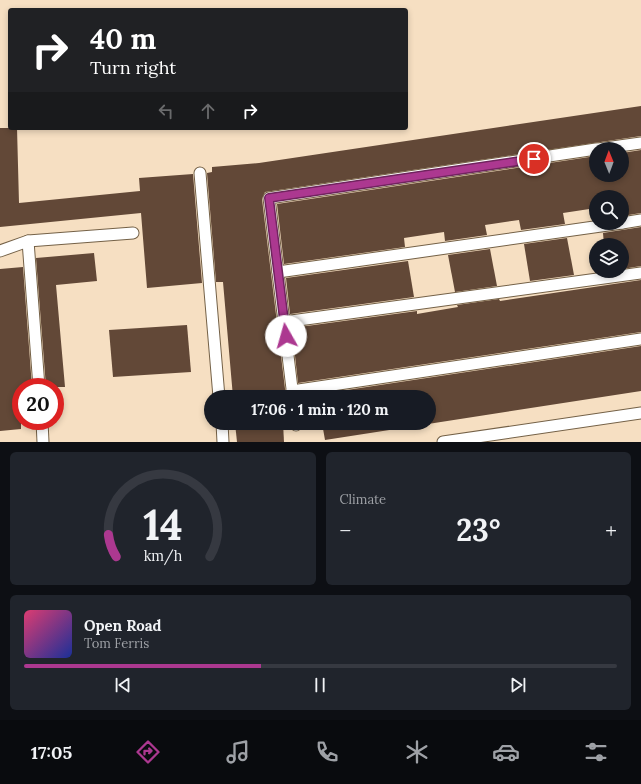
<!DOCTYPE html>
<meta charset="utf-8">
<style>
:root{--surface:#171b24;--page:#20242c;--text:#f1f3f6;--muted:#9ea1a6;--line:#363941;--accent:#ac3890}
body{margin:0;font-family:Lora,serif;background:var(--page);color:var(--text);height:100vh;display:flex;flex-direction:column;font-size:15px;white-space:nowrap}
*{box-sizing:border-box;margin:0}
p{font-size:13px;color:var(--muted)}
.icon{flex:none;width:22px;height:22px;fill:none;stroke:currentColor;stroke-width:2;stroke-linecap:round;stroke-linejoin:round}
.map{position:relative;height:442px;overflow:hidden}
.side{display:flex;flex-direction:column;gap:10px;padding:10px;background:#0d0f14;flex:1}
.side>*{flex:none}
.guide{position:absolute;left:8px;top:8px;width:400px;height:122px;border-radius:4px;box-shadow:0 2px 6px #0003;background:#202124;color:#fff;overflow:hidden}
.needle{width:26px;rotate:359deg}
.buttons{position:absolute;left:589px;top:142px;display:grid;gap:8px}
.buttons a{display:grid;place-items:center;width:40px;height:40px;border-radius:50%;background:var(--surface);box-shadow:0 2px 6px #0003;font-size:20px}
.speed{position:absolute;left:12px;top:378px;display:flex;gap:8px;font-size:20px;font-weight:700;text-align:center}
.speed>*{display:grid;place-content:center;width:52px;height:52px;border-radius:50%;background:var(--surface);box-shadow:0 2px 6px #0003;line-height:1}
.speed .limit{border:6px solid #d22;background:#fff;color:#111}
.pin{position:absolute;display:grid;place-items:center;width:34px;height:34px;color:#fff;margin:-17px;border:2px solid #fff;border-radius:50%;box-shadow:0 1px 4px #0007}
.me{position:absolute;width:44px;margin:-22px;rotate:353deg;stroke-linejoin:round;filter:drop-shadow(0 0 3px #0008)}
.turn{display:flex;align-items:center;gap:14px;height:84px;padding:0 16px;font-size:18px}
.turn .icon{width:52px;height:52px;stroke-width:2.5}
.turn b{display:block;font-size:28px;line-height:34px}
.lanes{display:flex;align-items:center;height:38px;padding:0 16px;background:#0003;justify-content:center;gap:20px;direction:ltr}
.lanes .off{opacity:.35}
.big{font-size:30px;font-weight:700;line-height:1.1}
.side .tile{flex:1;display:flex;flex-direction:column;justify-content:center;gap:6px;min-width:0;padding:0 14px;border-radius:6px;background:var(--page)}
.side .dial{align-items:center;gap:0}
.dial svg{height:104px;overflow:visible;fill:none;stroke:var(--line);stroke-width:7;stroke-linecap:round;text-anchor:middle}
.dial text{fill:var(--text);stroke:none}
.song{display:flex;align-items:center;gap:12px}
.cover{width:48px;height:48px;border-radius:6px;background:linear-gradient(135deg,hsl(340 70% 55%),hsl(230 70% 35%))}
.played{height:4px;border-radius:2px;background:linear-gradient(90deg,var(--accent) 40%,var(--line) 40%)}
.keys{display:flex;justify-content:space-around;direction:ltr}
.heat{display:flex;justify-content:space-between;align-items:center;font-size:22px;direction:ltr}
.side .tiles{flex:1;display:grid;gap:10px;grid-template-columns:1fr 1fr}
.tile:last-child{grid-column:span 2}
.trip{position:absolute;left:204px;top:390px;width:232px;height:40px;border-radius:20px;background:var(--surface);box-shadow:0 2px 6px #0003;font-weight:700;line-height:40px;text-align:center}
.dock{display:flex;height:64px;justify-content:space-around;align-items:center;background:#090b0e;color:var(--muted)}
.dock .icon{width:28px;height:28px}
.dock .current{color:var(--accent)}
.dock b{font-size:18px;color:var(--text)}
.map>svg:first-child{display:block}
.building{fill:#624837}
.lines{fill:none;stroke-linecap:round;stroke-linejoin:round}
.service-casing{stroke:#746147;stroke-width:13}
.service{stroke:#fff;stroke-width:11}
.route-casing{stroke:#70245e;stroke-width:10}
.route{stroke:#ac3890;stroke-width:7}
</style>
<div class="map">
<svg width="641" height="442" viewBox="0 0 641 442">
<rect width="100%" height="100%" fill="#f6dfc2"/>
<!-- building -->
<g class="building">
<polygon points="641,106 641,136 265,192 262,199 286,397 233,397 223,282 216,282 207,173 212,172 212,167 259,163"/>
<polygon points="0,128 17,128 19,203 140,191 139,178 193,174 202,283 147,288 141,213 0,227"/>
<polygon points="641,150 641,213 622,216 622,197 596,197 596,208 563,213 565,224 521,230 519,220 485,225 487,235 445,241 444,232 404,238 405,247 284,264 277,204 596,156 596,175 622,175 622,153"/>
<polygon points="641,227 641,266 622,269 622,245 604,245 603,233"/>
<polygon points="567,238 574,275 530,281 524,244"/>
<polygon points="490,249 497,286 455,292 448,255"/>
<polygon points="94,253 97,281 56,285 65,387 46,387 36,258"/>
<polygon points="408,261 414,297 290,314 286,278"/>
<polygon points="23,267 32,387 21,387 21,429 0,431 0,269"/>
<polygon points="641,280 641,332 298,383 292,328 417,311 417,314 458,307 457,305 499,299 500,301"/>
<polygon points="187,325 191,372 113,377 109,330"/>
<polygon points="641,346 641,391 325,440 322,423 429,423 429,397 300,397"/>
<polygon points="235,423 283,423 284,442 237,442"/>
</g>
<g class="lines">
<!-- service casing -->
<g class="service-casing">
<g id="service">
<polyline points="598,149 641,143"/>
<polyline points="200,173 219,397"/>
<polyline points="622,223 641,220"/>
<polyline points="28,241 39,387"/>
<polyline points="0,251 28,241 133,233"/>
<polyline points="278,272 622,223"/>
<polyline points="284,322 641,273"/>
<polyline points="292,391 641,339"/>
<polyline points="293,397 269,198 596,149"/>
<polyline points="42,421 43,442"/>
<polyline points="222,423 223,442"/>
<polyline points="296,423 296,425"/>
<polyline points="443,442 641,413"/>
</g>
</g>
<!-- service -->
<use href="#service" class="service"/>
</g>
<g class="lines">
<!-- route casing -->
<g class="route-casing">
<polyline id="route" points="286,336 269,198 534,159"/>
</g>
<!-- route -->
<use href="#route" class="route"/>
</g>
</svg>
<div class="buttons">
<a><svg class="needle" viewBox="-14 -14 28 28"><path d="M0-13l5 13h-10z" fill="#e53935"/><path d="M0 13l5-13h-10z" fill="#9ea1a6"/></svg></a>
<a><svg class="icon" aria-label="search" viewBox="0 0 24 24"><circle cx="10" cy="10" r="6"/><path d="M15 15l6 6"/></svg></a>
<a><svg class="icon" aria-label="layers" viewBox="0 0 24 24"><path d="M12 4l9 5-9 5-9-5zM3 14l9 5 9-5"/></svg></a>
</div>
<div class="speed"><div class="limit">20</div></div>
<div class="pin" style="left:534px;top:159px;background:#d93025"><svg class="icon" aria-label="arrive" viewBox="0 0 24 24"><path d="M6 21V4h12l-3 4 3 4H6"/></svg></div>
<svg class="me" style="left:286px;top:336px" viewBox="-20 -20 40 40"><circle r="19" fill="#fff"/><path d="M0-13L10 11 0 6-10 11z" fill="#ac3890"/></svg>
<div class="trip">17:06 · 1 min · 120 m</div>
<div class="guide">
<div class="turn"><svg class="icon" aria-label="right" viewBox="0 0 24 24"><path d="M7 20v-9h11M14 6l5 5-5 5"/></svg><div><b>40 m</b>Turn right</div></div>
<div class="lanes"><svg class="icon off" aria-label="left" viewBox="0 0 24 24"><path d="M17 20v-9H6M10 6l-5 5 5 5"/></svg><svg class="icon off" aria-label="ahead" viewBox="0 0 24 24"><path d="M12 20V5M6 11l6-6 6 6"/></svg><svg class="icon" aria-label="right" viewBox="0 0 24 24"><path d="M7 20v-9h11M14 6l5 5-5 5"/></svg></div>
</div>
</div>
<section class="side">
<div class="tiles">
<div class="tile dial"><svg viewBox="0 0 100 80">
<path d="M14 69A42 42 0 1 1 86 69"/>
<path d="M14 69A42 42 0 0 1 8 52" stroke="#ac3890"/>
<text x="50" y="56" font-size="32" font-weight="700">14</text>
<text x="50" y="72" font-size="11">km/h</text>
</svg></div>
<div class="tile"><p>Climate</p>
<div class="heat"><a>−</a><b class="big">23°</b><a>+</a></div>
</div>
<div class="tile">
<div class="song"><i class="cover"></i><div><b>Open Road</b><p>Tom Ferris</p></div></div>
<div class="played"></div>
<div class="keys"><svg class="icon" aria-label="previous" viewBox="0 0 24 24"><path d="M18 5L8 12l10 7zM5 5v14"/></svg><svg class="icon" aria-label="pause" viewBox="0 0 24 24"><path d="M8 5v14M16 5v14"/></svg><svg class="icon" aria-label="next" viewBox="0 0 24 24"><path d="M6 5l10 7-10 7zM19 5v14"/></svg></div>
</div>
</div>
</section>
<nav class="dock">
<b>17:05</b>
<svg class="icon current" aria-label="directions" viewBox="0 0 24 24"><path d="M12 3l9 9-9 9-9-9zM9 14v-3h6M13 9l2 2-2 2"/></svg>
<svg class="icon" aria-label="music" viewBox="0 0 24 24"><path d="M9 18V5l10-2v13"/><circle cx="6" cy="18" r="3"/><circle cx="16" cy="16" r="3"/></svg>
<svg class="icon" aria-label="phone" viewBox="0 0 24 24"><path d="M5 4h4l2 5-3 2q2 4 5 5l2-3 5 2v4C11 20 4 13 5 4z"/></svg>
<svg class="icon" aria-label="climate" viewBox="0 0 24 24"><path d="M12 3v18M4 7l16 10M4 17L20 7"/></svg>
<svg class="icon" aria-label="car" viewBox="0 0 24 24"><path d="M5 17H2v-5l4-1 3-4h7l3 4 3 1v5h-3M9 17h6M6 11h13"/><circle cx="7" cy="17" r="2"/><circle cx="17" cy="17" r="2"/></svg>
<svg class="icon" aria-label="filters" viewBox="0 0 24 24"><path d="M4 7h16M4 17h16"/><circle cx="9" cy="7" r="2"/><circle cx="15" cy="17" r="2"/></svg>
</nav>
